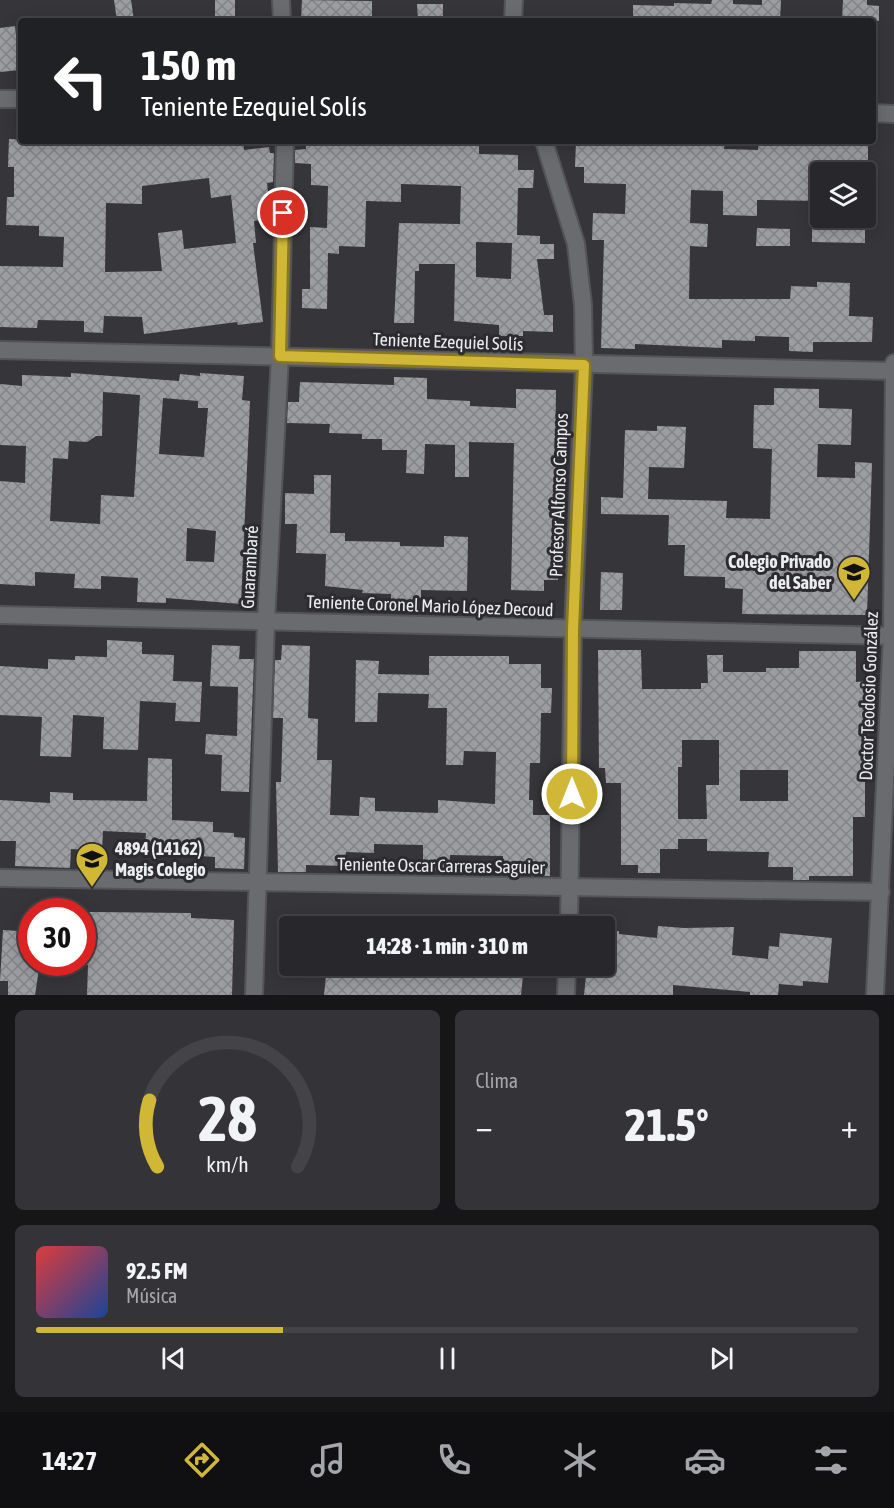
<!DOCTYPE html>
<html lang="es">
<meta charset="utf-8">
<style>
:root{--surface:#28282c;--page:#343438;--text:#f1f3f6;--muted:#a5a6a9;--line:#444448;--accent:#d1b736}
body{margin:0;font-family:"Asap Condensed",sans-serif;background:var(--page);color:var(--text);height:100vh;display:flex;flex-direction:column;font-size:22px;white-space:nowrap}
*{box-sizing:border-box;margin:0}
p{font-size:20px;color:var(--muted)}
.icon{flex:none;width:33px;height:33px;fill:none;stroke:currentColor;stroke-width:2;stroke-linecap:round;stroke-linejoin:round}
.map{position:relative;height:995px;overflow:hidden}
.side{display:flex;flex-direction:column;gap:15px;padding:15px;background:#161618;flex:1}
.side>*{flex:none}
.hud{position:absolute;left:18px;top:18px;width:858px;height:126px;border-radius:6px;box-shadow:0 3px 15px #0003,0 0 0 2px var(--line);background:#202124;color:#fff;overflow:hidden}
.buttons{position:absolute;left:810px;top:162px;display:grid;gap:12px}
.buttons a{display:grid;place-items:center;width:66px;height:66px;border-radius:6px;background:var(--surface);box-shadow:0 3px 15px #0003,0 0 0 2px var(--line);font-size:30px}
.speed{position:absolute;left:18px;top:898px;display:flex;gap:12px;font-size:30px;font-weight:700;text-align:center}
.speed>*{display:grid;place-content:center;width:78px;height:78px;border-radius:50%;background:var(--surface);box-shadow:0 3px 15px #0003,0 0 0 2px var(--line);line-height:1}
.speed .limit{border:9px solid #d22;background:#fff;color:#111}
.pin{position:absolute;display:grid;place-items:center;width:51px;height:51px;color:#fff;margin:-26px;border:3px solid #fff;border-radius:50%;box-shadow:0 2px 6px #0007}
.me{position:absolute;width:66px;margin:-33px;rotate:0deg;stroke-linejoin:round;filter:drop-shadow(0 0 4px #0008)}
.turn{display:flex;align-items:center;gap:21px;height:126px;padding:0 24px;font-size:27px}
.turn .icon{width:78px;height:78px;stroke-width:2.5}
.turn b{display:block;font-size:42px;line-height:51px}
.big{font-size:45px;font-weight:800;line-height:1.1}
.side .widget{flex:1;display:flex;flex-direction:column;justify-content:center;gap:9px;min-width:0;padding:0 21px;border-radius:9px;background:var(--page)}
.side .dial{align-items:center;gap:0}
.dial svg{height:156px;overflow:visible;fill:none;stroke:var(--line);stroke-width:7;stroke-linecap:round;text-anchor:middle}
.dial text{fill:var(--text);stroke:none}
.song{display:flex;align-items:center;gap:18px}
.cover{width:72px;height:72px;border-radius:9px;background:linear-gradient(135deg,hsl(0 70% 55%),hsl(220 70% 35%))}
.played{height:6px;border-radius:3px;background:linear-gradient(90deg,var(--accent) 30%,var(--line) 30%)}
.keys{display:flex;justify-content:space-around;direction:ltr}
.heat{display:flex;justify-content:space-between;align-items:center;font-size:33px;direction:ltr}
.side .tiles{flex:1;display:grid;gap:15px;grid-template-columns:1fr 1fr}
.widget:last-child{grid-column:span 2}
.trip{position:absolute;left:279px;top:916px;width:336px;height:60px;border-radius:6px;background:var(--surface);box-shadow:0 3px 15px #0003,0 0 0 2px var(--line);font-weight:800;line-height:60px;text-align:center}
.menu{display:flex;height:96px;justify-content:space-around;align-items:center;background:#101012;color:var(--muted)}
.menu .icon{width:42px;height:42px}
.menu .current{color:var(--accent)}
.menu b{font-size:27px;color:var(--text)}
.map>svg:first-child{display:block}
.building{fill:url(#building-cross-hatch);fill-rule:evenodd}
.lines{fill:none;stroke-linecap:round;stroke-linejoin:round}
.street-casing{stroke:#535456;stroke-width:20}
.street{stroke:#6a6b6f;stroke-width:16}
.route-casing{stroke:#887723;stroke-width:15}
.route{stroke:#d1b736;stroke-width:10}
.labels{text-anchor:middle;stroke-width:6;stroke-linejoin:round;paint-order:stroke}
.street-label{font-size:18px;fill:#ebecee;stroke:#2c2c30}
.poi-label{font-size:18px;font-weight:bold;fill:#ebecee;stroke:#2c2c30;text-anchor:end}
</style>
<div class="map">
<svg width="894" height="995" viewBox="0 0 894 995">
<defs>
<pattern id="building-cross-hatch" width="8" height="8" patternUnits="userSpaceOnUse" patternTransform="scale(1.5)"><rect width="8" height="8" fill="#9c9da1"/><path d="M0 0l8 8M0 8l8-8" fill="none" stroke="#828386"/></pattern>
</defs>
<rect width="100%" height="100%" fill="#36363a"/>
<!-- building -->
<g class="building">
<polygon points="114,0 131,0 134,21 117,21"/>
<rect x="215" y="0" width="20" height="21"/>
<polygon points="302,0 372,1 372,21 301,21"/>
<polygon points="712,0 733,0 733,4 762,5 762,0 781,0 780,21 633,21 633,5 674,6 674,3 711,4"/>
<polygon points="843,0 867,0 867,5 879,6 879,21 842,21"/>
<polygon points="417,4 443,4 443,21 418,21"/>
<polygon points="15,26 20,70 0,72 0,28"/>
<path d="M9 139 74 143 243 141 244 150 269 147 270 153H274L273 182 267 183 271 219 254 221 256 243H253L263 322 238 325 237 322 144 334 142 317 104 316 103 333 84 332V321L38 320 37 328 0 327V266L63 267 64 237 39 236V226L6 225 7 197H14V167H8ZM209 178 211 198 231 195 236 243 184 249 182 230 158 233 162 271 105 272 106 203 142 204V186Z"/>
<path d="M306 141H479V154L518 155V170H534L533 188H518L517 235 540 236V244H554V259H537L544 315H553V332L523 331V336H499V325L454 321 455 264H419V271H415L414 323H394L399 223 460 224 461 186 401 184V202L366 201 365 247 339 246V254L328 253 327 309 302 308V289H310V227L327 228 328 186 311 185V164L295 163V150L306 149ZM476 242 512 243 511 279 476 277Z"/>
<polygon points="576,141 725,141 724,149 758,150 759,141 868,144 868,172 820,172 820,201 757,200 757,216 723,215 723,191 691,190 690,223 708,224 707,247 690,246 689,299 790,299 791,286 817,287 817,282 850,283 849,316 873,317 872,342 813,342 813,352 789,351 789,337 755,336 755,341 722,340 722,348 635,344 635,349 601,348 604,240 592,240 593,213 625,214 626,184 584,183 584,167 575,167"/>
<polygon points="812,218 865,218 865,243 812,242"/>
<polygon points="757,228 790,229 790,246 756,246"/>
<path d="M71 373 179 381 180 374 200 376V373L244 376 242 400 250 401 241 604 166 598V603L137 602 138 578 101 576V589L74 588 75 574 35 572V586L0 584V481L25 483 26 446 0 445V384L22 386V375L71 377ZM103 392 140 395 134 497 101 495 100 524 50 521 53 458 68 459 69 441 87 442 96 436H102ZM163 398 198 401V408H208L204 457 159 454ZM187 528 216 531 214 562 186 561Z"/>
<polygon points="394,377 427,378 427,399 470,401 470,406 516,408 516,389 556,390 555,461 560,461 558,580 544,580 544,591 511,590 514,443 469,442 469,477 455,477 455,445 425,444 424,474 406,473 407,450 382,450 382,439 362,439 362,434 329,433 330,424 287,423 288,402 299,402 300,382 394,385"/>
<polygon points="774,388 819,389 819,408 852,409 851,445 818,444 817,477 855,478 855,462 872,463 867,615 742,614 743,589 725,588 725,577 684,576 685,545 668,545 669,515 601,514 601,497 623,498 625,430 657,431 657,426 686,427 684,468 649,467 648,499 727,501 726,518 770,519 772,449 753,448 754,405 774,405"/>
<polygon points="314,475 331,475 330,533 345,533 345,541 400,542 400,546 444,547 444,536 468,537 467,591 421,590 421,606 391,605 391,594 362,593 363,590 325,586 326,554 296,553 297,524 285,524 285,493 314,494"/>
<polygon points="601,572 623,573 622,610 600,610"/>
<polygon points="107,640 142,642 142,654 174,655 173,681 202,682 200,722 175,721 176,703 140,701 138,750 103,749 104,717 73,715 71,757 40,756 42,717 0,715 0,666 48,669 48,659 75,660 75,656 107,657"/>
<polygon points="212,645 240,646 239,659 254,659 249,792 221,791 222,755 205,754 206,734 237,736 238,687 210,686"/>
<polygon points="282,645 310,646 308,718 318,719 317,760 332,760 330,815 359,816 360,797 375,798 375,811 438,813 438,800 495,804 496,752 464,751 463,765 446,765 447,708 428,708 429,694 378,693 377,722 355,722 356,660 379,661 378,674 429,675 429,656 509,656 509,664 541,664 541,688 552,688 551,713 541,713 540,763 530,763 529,800 533,800 533,815 550,815 550,876 503,875 503,856 450,855 450,871 423,870 423,845 374,844 374,853 346,852 345,866 306,865 306,872 278,872 276,782 281,782 283,718 273,718 275,660 281,660"/>
<path d="M598 650H641L642 689H701V683H708L707 655H723V672H766V668H799V651H856V682L868 681 869 715 868 743H865V817H853V876H809V880H793V867H768L769 852 707 851V839H678V849H660V873H638V865H621V783H606L605 768H599ZM682 740H719V785H706L707 819H678V767H682ZM740 770H788V801H740Z"/>
<polygon points="148,758 172,759 172,820 213,822 213,832 234,833 234,837 245,838 244,869 215,868 215,857 154,853 154,845 145,845 146,833 103,831 102,851 71,849 70,868 15,866 16,841 0,841 0,800 50,803 50,792 73,793 73,800 147,801"/>
<polygon points="89,912 191,913 191,918 234,920 232,995 87,995 88,965 82,965 82,936 88,936"/>
<polygon points="658,926 684,928 734,927 732,955 768,959 769,946 779,947 780,933 832,938 828,983 803,981 803,986 779,984 778,995 750,995 750,992 673,985 673,995 584,995 587,966 604,966 604,930 619,931 619,934 657,938"/>
<polygon points="3,930 32,932 32,963 40,963 35,995 8,995 8,981 0,981"/>
<polygon points="327,966 524,966 521,995 324,995"/>
</g>
<g class="lines">
<!-- street casing -->
<g class="street-casing">
<g id="street">
<polyline points="281,0 282,21"/>
<polyline points="513,21 514,0"/>
<polyline points="0,99 21,99"/>
<polyline points="873,113 894,114"/>
<polyline points="544,141 576,244 583,305 584,365 573,630 569,927"/>
<polyline points="0,350 894,371"/>
<polyline points="0,615 894,636"/>
<polyline points="0,878 881,892"/>
<polyline points="254,995 266,621 280,356 285,141"/>
<polyline points="566,995 567,966"/>
<polyline points="875,995 892,636 894,363"/>
</g>
</g>
<!-- street -->
<use href="#street" class="street"/>
</g>
<g class="lines">
<!-- route casing -->
<g class="route-casing">
<polyline id="route" points="283,213 280,356 584,365 573,630 572,794"/>
</g>
<!-- route -->
<use href="#route" class="route"/>
</g>
<!-- icons -->
<defs>
<g id="school-pin" transform="scale(1.725)"><path d="M0 17L-7.5 6A9.5 9.5 0 1 1 7.5 6Z" fill="#d1b736" stroke="#2c2c30"/><path d="M0-5L7-2L0 1L-7-2ZM-4 1L0 2.5L4 1V4Q0 6-4 4Z" fill="#111"/></g>
</defs>
<g fill-rule="evenodd">
<use href="#school-pin" x="854" y="572"/>
<use href="#school-pin" x="92" y="859"/>
</g>
<g class="labels">
<!-- street labels -->
<g class="street-label">
<text transform="translate(448 342) rotate(2)" y="6">Teniente Ezequiel Solís</text>
<text transform="translate(559 495) rotate(-88)" y="6">Profesor Alfonso Campos</text>
<text transform="translate(250 567) rotate(-87)" y="6">Guarambaré</text>
<text transform="translate(430 606) rotate(2)" y="6">Teniente Coronel Mario López Decoud</text>
<text transform="translate(869 696) rotate(-88)" y="6">Doctor Teodosio González</text>
<text transform="translate(441 866) rotate(1)" y="6">Teniente Oscar Carreras Saguier</text>
</g>
<!-- poi labels -->
<g class="poi-label">
<text x="831" y="568">Colegio Privado<tspan x="831" dy="21">del Saber</tspan></text>
<text x="115" y="855" text-anchor="start">4894 (14162)<tspan x="115" dy="21">Magis Colegio</tspan></text>
</g>
</g>
</svg>
<div class="buttons">
<a><svg class="icon" aria-label="layers" viewBox="0 0 24 24"><path d="M12 4l9 5-9 5-9-5zM3 14l9 5 9-5"/></svg></a>
</div>
<div class="speed"><div class="limit">30</div></div>
<div class="pin" style="left:283px;top:213px;background:#d93025"><svg class="icon" aria-label="arrive" viewBox="0 0 24 24"><path d="M6 21V4h12l-3 4 3 4H6"/></svg></div>
<svg class="me" style="left:572px;top:794px" viewBox="-20 -20 40 40"><circle r="17" fill="#d1b736" stroke="#fff" stroke-width="3"/><path d="M0-11L8 9 0 5-8 9z" fill="#fff"/></svg>
<div class="trip">14:28 · 1 min · 310 m</div>
<div class="hud">
<div class="turn"><svg class="icon" aria-label="left" viewBox="0 0 24 24"><path d="M17 20v-9H6M10 6l-5 5 5 5"/></svg><div><b>150 m</b>Teniente Ezequiel Solís</div></div>
</div>
</div>
<section class="side">
<div class="tiles">
<div class="widget dial"><svg viewBox="0 0 100 80">
<path d="M14 69A42 42 0 1 1 86 69"/>
<path d="M14 69A42 42 0 0 1 10 35" stroke="#d1b736"/>
<text x="50" y="56" font-size="32" font-weight="700">28</text>
<text x="50" y="72" font-size="11">km/h</text>
</svg></div>
<div class="widget"><p>Clima</p>
<div class="heat"><a>−</a><b class="big">21.5°</b><a>+</a></div>
</div>
<div class="widget">
<div class="song"><i class="cover"></i><div><b>92.5 FM</b><p>Música</p></div></div>
<div class="played"></div>
<div class="keys"><svg class="icon" aria-label="previous" viewBox="0 0 24 24"><path d="M18 5L8 12l10 7zM5 5v14"/></svg><svg class="icon" aria-label="pause" viewBox="0 0 24 24"><path d="M8 5v14M16 5v14"/></svg><svg class="icon" aria-label="next" viewBox="0 0 24 24"><path d="M6 5l10 7-10 7zM19 5v14"/></svg></div>
</div>
</div>
</section>
<nav class="menu">
<b>14:27</b>
<svg class="icon current" aria-label="directions" viewBox="0 0 24 24"><path d="M12 3l9 9-9 9-9-9zM9 14v-3h6M13 9l2 2-2 2"/></svg>
<svg class="icon" aria-label="music" viewBox="0 0 24 24"><path d="M9 18V5l10-2v13"/><circle cx="6" cy="18" r="3"/><circle cx="16" cy="16" r="3"/></svg>
<svg class="icon" aria-label="phone" viewBox="0 0 24 24"><path d="M5 4h4l2 5-3 2q2 4 5 5l2-3 5 2v4C11 20 4 13 5 4z"/></svg>
<svg class="icon" aria-label="climate" viewBox="0 0 24 24"><path d="M12 3v18M4 7l16 10M4 17L20 7"/></svg>
<svg class="icon" aria-label="car" viewBox="0 0 24 24"><path d="M5 17H2v-5l4-1 3-4h7l3 4 3 1v5h-3M9 17h6M6 11h13"/><circle cx="7" cy="17" r="2"/><circle cx="17" cy="17" r="2"/></svg>
<svg class="icon" aria-label="filters" viewBox="0 0 24 24"><path d="M4 7h16M4 17h16"/><circle cx="9" cy="7" r="2"/><circle cx="15" cy="17" r="2"/></svg>
</nav>
